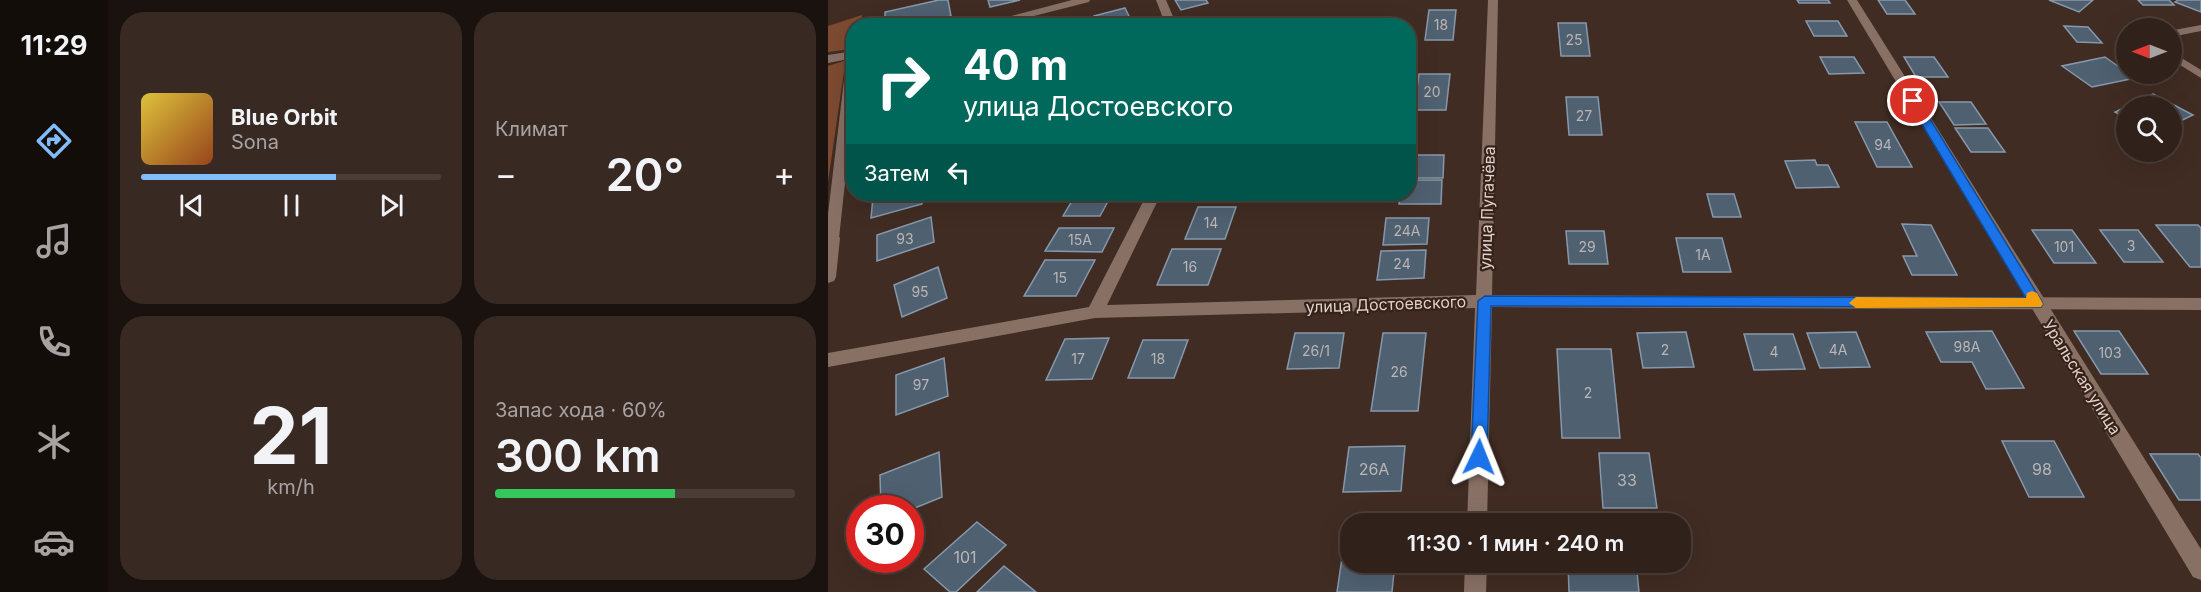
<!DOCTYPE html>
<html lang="ru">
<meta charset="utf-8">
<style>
:root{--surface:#30211a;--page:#382923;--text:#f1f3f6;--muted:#a8a3a2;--line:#4b3e39;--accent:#80bdfa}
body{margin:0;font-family:Inter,sans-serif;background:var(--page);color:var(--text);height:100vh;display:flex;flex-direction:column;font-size:22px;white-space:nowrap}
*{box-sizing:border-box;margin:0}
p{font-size:20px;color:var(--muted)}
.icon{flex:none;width:33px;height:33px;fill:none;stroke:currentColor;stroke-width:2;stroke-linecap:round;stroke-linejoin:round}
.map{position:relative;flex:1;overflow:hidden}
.side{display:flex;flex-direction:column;gap:12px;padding:12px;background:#1a120e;width:720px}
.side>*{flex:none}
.top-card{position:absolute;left:18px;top:18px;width:570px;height:183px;border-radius:24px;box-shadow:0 6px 24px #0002,0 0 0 2px var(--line);background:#00695c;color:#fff;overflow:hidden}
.needle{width:39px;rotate:270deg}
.buttons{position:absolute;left:1288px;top:18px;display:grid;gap:12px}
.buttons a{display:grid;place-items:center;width:66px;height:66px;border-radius:50%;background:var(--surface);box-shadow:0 6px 24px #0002,0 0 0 2px var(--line);font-size:30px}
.speed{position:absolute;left:18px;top:495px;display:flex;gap:12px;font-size:30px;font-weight:700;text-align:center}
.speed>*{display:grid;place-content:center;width:78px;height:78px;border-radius:50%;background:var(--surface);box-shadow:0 6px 24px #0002,0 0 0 2px var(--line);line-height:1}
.speed .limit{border:9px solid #d22;background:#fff;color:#111}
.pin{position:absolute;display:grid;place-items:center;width:51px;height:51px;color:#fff;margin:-26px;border:3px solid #fff;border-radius:50%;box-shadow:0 2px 6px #0007}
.me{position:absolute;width:66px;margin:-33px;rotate:2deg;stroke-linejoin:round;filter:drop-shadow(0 0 4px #0008)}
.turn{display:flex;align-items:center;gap:21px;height:126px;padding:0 18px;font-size:27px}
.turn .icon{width:78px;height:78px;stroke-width:2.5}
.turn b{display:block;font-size:42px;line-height:51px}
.then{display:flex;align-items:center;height:57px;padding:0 18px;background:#0003;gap:12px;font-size:22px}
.big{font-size:45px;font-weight:600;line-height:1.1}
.side .widget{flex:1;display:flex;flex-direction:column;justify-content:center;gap:9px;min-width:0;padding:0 21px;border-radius:24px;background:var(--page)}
.side .dial{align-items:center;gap:0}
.dial b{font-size:78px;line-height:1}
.song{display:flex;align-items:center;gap:18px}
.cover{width:72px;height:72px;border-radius:9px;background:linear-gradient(135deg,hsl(50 70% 55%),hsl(20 70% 35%))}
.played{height:6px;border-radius:3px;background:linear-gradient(90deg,var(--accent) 65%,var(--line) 65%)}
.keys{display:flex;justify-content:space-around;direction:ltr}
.heat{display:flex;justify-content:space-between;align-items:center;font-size:33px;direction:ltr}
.charge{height:9px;border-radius:4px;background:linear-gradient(90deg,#34c759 60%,var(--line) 0)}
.side .tiles{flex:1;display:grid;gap:12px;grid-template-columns:repeat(2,1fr)}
.trip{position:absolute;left:512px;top:513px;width:351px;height:60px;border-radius:24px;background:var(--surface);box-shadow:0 6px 24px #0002,0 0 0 2px var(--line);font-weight:600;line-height:60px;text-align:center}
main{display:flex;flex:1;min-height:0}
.menu{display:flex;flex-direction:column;width:108px;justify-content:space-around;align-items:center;background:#130d0a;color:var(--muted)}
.menu .icon{width:42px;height:42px}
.menu .active{color:var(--accent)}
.menu b{font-size:27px;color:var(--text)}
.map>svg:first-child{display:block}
.green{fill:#7d4b31}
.building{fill:#4f6071;stroke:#8698ab;stroke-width:1.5}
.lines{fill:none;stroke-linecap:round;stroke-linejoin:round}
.service{fill:#887065;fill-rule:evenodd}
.minor{fill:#887065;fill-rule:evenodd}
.tertiary{fill:#887065;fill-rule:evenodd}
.route{fill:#1a73e8;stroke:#114b97;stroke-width:1.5}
.slow{fill:#f59e0b}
.labels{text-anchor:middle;stroke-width:4.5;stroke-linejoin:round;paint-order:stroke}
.number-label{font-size:14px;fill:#bbb5b4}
.street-label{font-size:16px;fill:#dfd1cb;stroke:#362218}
.near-number-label{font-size:16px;fill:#bbb5b4}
</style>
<main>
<nav class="menu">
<b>11:29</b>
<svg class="icon active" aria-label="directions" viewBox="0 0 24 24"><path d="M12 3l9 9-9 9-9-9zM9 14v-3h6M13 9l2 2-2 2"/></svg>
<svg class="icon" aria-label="music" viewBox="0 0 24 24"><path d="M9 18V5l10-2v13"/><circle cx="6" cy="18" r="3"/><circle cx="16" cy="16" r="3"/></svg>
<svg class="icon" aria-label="phone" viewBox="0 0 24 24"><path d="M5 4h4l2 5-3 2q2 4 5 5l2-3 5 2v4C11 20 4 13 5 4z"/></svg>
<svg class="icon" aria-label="climate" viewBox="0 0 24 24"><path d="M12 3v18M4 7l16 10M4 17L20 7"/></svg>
<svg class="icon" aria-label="car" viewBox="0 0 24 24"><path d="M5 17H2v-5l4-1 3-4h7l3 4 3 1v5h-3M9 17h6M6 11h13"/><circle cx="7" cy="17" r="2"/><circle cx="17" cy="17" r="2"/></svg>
</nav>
<section class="side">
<div class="tiles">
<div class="widget">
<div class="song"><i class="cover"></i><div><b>Blue Orbit</b><p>Sona</p></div></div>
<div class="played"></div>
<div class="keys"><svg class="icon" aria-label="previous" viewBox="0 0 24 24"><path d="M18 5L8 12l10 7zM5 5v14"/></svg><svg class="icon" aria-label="pause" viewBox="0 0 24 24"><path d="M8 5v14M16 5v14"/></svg><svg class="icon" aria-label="next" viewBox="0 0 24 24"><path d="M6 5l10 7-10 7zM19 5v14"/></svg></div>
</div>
<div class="widget"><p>Климат</p>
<div class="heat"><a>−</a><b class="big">20°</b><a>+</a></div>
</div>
<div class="widget dial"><b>21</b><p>km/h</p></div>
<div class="widget"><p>Запас хода · 60%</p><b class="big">300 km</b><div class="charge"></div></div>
</div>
</section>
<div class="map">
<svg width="1373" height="592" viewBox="0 0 1373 592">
<rect width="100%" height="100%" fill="#402c22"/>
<!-- green -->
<g class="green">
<polygon points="34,15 33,25 26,26 25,49 0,52 0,26"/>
<polygon points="25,58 25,67 16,71 0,182 0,66"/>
</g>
<!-- building -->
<g class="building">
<polygon points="111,0 120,0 123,16 84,26 57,26 57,12"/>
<polygon points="160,0 192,0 162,7"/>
<polygon points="347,0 378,0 380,3 353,10"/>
<polygon points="969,0 1000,0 1002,3 971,3"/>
<polygon points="1050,0 1077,0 1087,14 1059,14"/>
<polygon points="1221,0 1265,0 1251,12"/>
<polygon points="1310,0 1341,0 1346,5 1315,5"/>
<polygon points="1350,0 1373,0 1373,12 1347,2"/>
<polygon points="297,8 304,22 290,26 272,26 266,16"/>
<polygon points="601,10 628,10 625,40 597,40"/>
<polygon points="416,17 422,26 383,26"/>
<polygon points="253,18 257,26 222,26"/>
<polygon points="978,21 1010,21 1019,36 986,36"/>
<polygon points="730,23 758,23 762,56 733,56"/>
<polygon points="1236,26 1260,27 1274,43 1249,42"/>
<polygon points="992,57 1026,57 1036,73 1001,74"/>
<polygon points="1076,57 1106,57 1120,77 1088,77"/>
<polygon points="1277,57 1307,78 1264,87 1234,66"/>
<polygon points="591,74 622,74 618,110 586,110"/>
<polygon points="1325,94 1365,115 1344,125 1344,106 1299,106 1299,119 1287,112"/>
<polygon points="738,97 770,97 774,135 741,135"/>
<polygon points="1111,102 1143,102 1158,124 1126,125"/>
<polygon points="1027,122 1059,122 1084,167 1049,167"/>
<polygon points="1127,128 1160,128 1177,152 1143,152"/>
<polygon points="580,155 616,155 615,178 580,178"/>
<polygon points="987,160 989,165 1000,165 1011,187 968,188 957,161"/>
<polygon points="580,180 614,180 613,204 571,204 572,194 580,194"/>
<polygon points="60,194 95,194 94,204 43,218 45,197"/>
<polygon points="248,194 284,194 272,216 235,216"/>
<polygon points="879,194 906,194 913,217 885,217"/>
<polygon points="370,207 408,207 397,239 357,239"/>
<polygon points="103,217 106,242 49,261 49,235"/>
<polygon points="558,218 601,218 599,244 555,245"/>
<polygon points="1074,224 1103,225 1129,275 1084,275 1075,256 1089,256"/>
<polygon points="1328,225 1370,225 1373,228 1373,267 1362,267"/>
<polygon points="231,228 286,228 274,252 217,251"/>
<polygon points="1204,230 1244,230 1268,263 1226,263"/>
<polygon points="1272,230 1310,230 1335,262 1296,262"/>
<polygon points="738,231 776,231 780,264 741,264"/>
<polygon points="848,238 894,238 903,272 855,272"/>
<polygon points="344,249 393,249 380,285 329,285"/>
<polygon points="598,250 596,278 549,280 553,251"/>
<polygon points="217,260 267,260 248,296 196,296"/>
<polygon points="110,267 119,298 74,317 66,285"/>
<polygon points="1164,331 1196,388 1158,389 1144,362 1113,362 1098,332"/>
<polygon points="1246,331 1291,331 1320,374 1273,374"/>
<polygon points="858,332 866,367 815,368 809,333"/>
<polygon points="1028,332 1042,367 992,368 979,333"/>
<polygon points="467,333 516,333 511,368 459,369"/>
<polygon points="555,333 598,333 590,411 543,411"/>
<polygon points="916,334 965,334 977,369 926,370"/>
<polygon points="281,338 264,379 218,380 237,339"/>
<polygon points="315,340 360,340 346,378 300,378"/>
<polygon points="729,349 783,349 792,438 734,438"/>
<polygon points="116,358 120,396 68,415 68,375"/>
<polygon points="1174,441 1226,441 1256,497 1201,497"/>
<polygon points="577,446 573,491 515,492 521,447"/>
<polygon points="111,452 114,497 82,510 53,508 52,475"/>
<polygon points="771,453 821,453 829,508 775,508"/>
<polygon points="1322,454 1370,454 1373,458 1373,500 1351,500"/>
<polygon points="149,522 178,545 128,592 122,592 96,569"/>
<polygon points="517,538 522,538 522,562 567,562 564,592 509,592"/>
<polygon points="740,562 808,562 811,592 741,592"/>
<polygon points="176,566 208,592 149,592"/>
</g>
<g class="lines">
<!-- service -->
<g class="service">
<polygon points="1373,25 1373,31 1353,35 1344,39 1344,31 1346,30"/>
<polygon points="1344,52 1373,70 1373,78 1344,60"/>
<polygon points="26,72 26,100 11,238 4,243 0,242 0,214 16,80"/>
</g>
<!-- minor -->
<g class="minor">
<polygon points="244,0 262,0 261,2 166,26 145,26"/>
<polygon points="328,0 338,0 349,26 338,26"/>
<polygon points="660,0 670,0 664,295 1373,298 1373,310 664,307 659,524 639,524 647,308 267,318 0,367 0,353 261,307 319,194 333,194 279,305 648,295"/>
<polygon points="26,51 26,58 0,63 0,55"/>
<polygon points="4,233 9,234 12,238 8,277 6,281 0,283 0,234"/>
<polygon points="637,562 659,562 658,592 636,592"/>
</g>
<!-- tertiary -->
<polygon class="tertiary" points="1019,0 1029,0 1373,549 1373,580 1365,577"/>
</g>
<!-- route -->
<polygon class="route" points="1085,98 1091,101 1213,300 1215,304 1213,307 663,306 659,457 657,462 651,464 646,462 643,457 650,301 657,296 1198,298 1080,101"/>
<!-- slow -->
<polygon class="slow" points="1204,291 1209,293 1215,304 1213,307 1028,308 1021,303 1028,297 1198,298 1199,293"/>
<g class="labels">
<!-- number labels -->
<g class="number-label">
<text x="613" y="30">18</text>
<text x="746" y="45">25</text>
<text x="604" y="97">20</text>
<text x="756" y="121">27</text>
<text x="1055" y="150">94</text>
<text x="383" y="228">14</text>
<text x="579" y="236">24А</text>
<text x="77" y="244">93</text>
<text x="252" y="245">15А</text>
<text x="1303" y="251">3</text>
<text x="759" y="252">29</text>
<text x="1236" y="252">101</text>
<text x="875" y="260">1А</text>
<text x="574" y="269">24</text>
<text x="362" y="272">16</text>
<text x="232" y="283">15</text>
<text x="92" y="297">95</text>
<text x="1139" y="352">98А</text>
<text x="837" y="355">2</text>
<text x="1010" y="355">4А</text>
<text x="488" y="356">26/1</text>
<text x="946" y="357">4</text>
<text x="1282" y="358">103</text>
<text x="250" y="364">17</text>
<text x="330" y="364">18</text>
<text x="571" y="377">26</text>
<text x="93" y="390">97</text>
<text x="760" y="398">2</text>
</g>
<!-- street labels -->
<g class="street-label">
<text transform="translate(659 208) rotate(-88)" y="6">улица Пугачёва</text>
<text transform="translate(558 304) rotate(-2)" y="6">улица Достоевского</text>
<text transform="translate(1254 377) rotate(58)" y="6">Уральская улица</text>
</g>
<!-- near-number labels -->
<g class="near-number-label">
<text x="546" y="475">26А</text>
<text x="1214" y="475">98</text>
<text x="799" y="486">33</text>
<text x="137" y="563">101</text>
</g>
</g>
</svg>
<div class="buttons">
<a><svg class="needle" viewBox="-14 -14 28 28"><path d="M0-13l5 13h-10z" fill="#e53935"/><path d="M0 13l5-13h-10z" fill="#a8a3a2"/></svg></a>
<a><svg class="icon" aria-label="search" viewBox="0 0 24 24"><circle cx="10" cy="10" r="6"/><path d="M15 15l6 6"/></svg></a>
</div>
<div class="speed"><div class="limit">30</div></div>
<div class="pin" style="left:1085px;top:101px;background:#d93025"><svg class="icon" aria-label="arrive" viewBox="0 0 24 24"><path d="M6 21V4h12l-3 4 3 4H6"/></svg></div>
<svg class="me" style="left:651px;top:457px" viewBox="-20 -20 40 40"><path d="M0-17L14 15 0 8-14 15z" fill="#1a73e8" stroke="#fff" stroke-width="4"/></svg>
<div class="trip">11:30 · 1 мин · 240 m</div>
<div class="top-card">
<div class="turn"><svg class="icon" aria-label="right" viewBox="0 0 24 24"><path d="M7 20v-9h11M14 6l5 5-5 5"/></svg><div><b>40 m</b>улица Достоевского</div></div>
<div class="then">Затем<svg class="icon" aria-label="left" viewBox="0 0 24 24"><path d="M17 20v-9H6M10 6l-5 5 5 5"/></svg></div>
</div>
</div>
</main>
